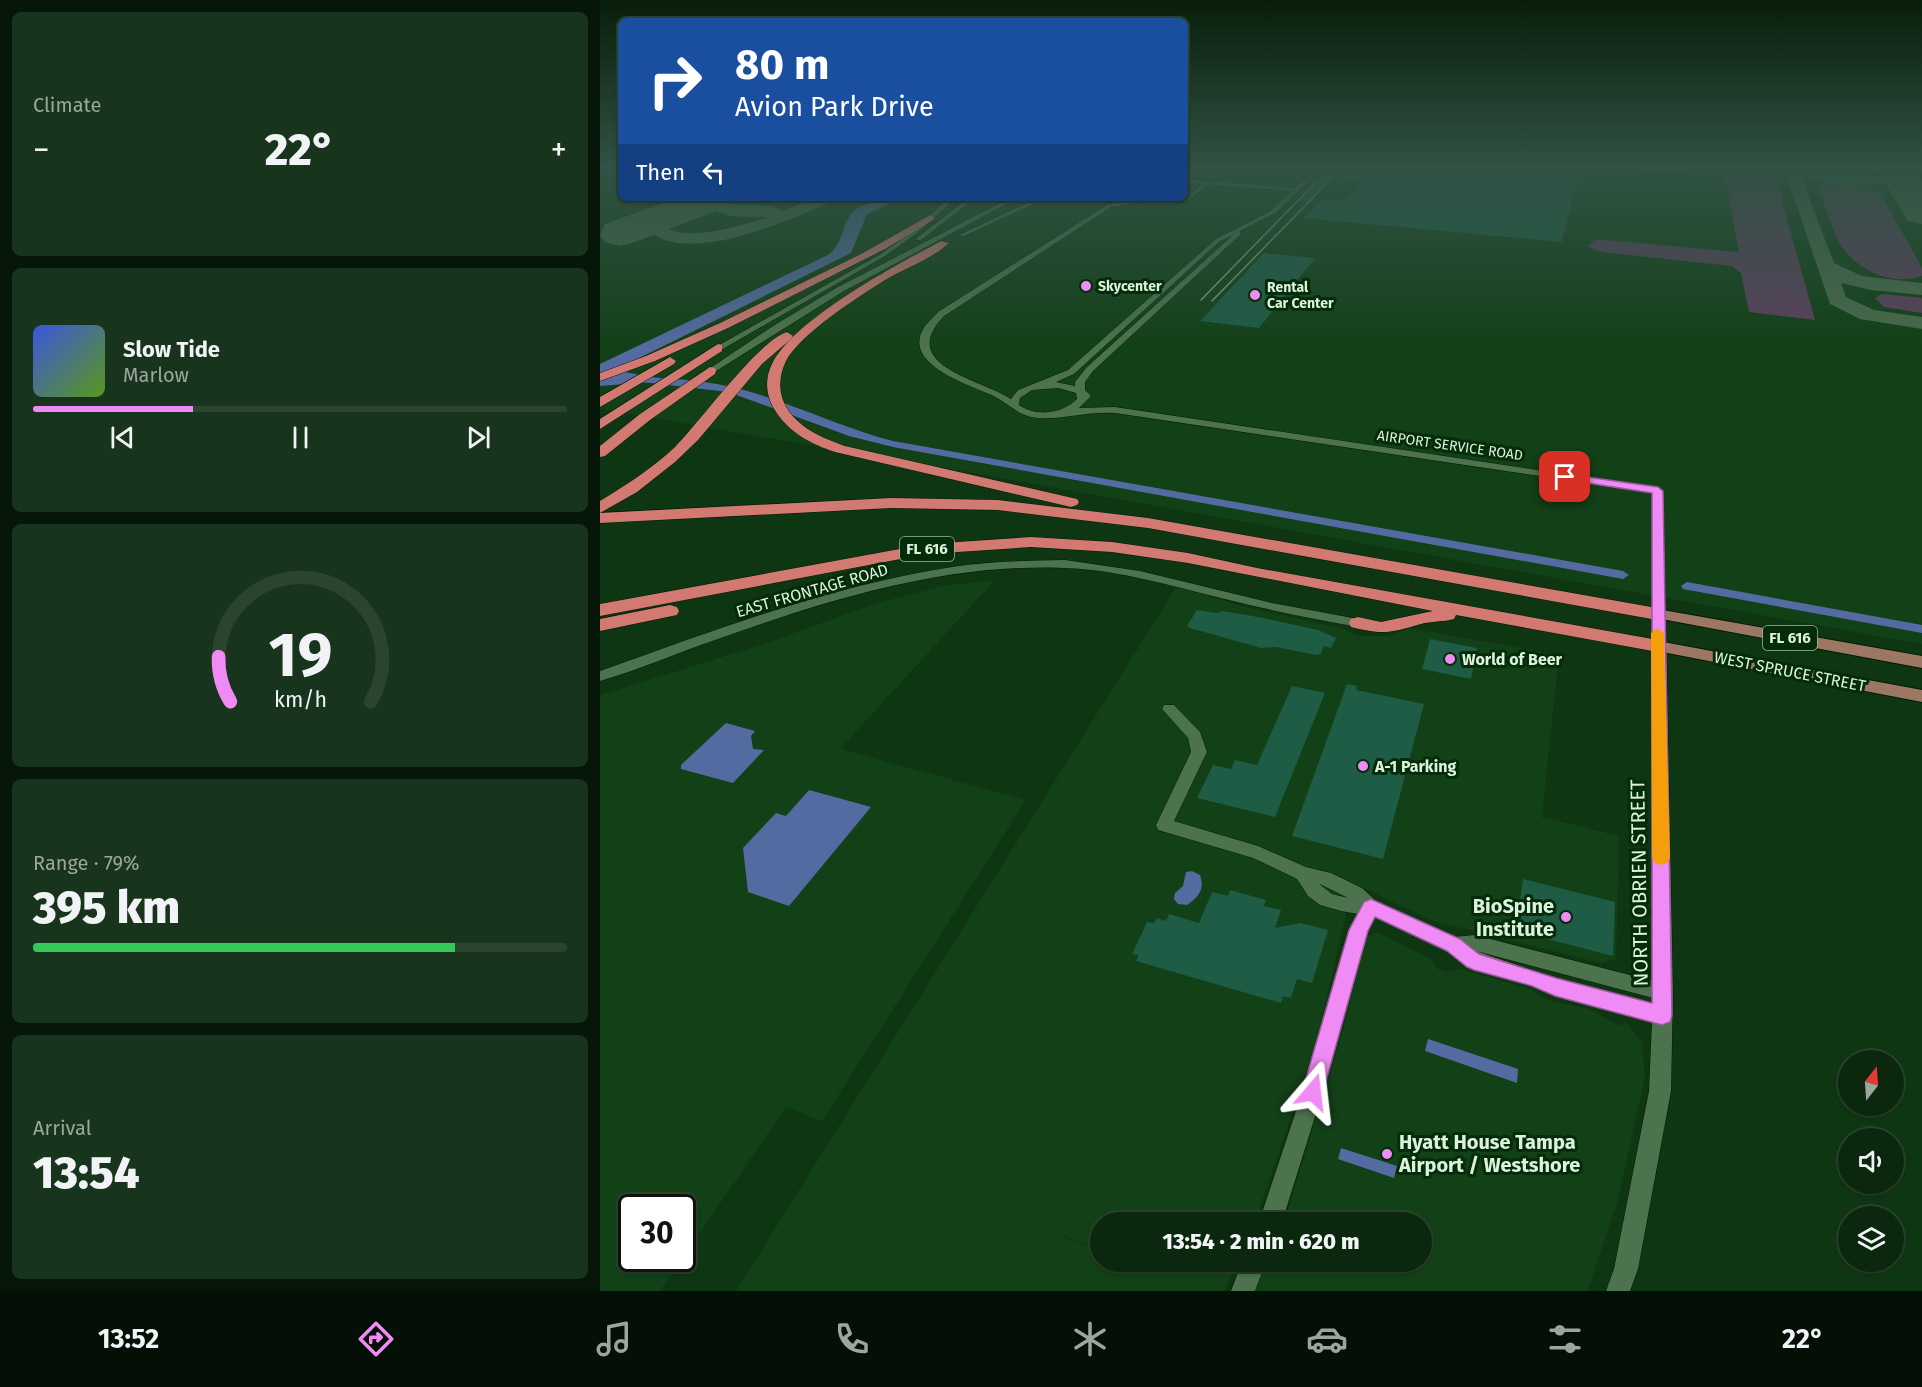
<!DOCTYPE html>
<meta charset="utf-8">
<style>
:root{--surface:#0b280e;--page:#19341c;--text:#f1f3f6;--muted:#9aa69e;--line:#2b442e;--accent:#f08bf5}
body{margin:0;font-family:"Fira Sans",sans-serif;background:var(--page);color:var(--text);height:100vh;display:flex;flex-direction:column;font-size:22px;white-space:nowrap}
*{box-sizing:border-box;margin:0}
p{font-size:20px;color:var(--muted)}
.icon{flex:none;width:33px;height:33px;fill:none;stroke:currentColor;stroke-width:2;stroke-linecap:round;stroke-linejoin:round}
.map{position:relative;flex:1;overflow:hidden}
.panel{display:flex;flex-direction:column;gap:12px;padding:12px;background:#061608;width:600px}
.panel>*{flex:none}
.banner{position:absolute;left:18px;top:18px;width:570px;height:183px;border-radius:9px;box-shadow:0 2px 4px #0004,0 0 0 2px var(--line);background:#1a4fa0;color:#fff;overflow:hidden}
.needle{width:39px;rotate:17deg}
.fabs{position:absolute;left:1238px;top:1050px;display:grid;gap:12px}
.fabs a{display:grid;place-items:center;width:66px;height:66px;border-radius:50%;background:var(--surface);box-shadow:0 2px 4px #0004,0 0 0 2px var(--line);font-size:30px}
.speed{position:absolute;left:18px;top:1194px;display:flex;gap:12px;font-size:30px;font-weight:700;text-align:center}
.speed>*{display:grid;place-content:center;width:78px;height:78px;border-radius:50%;background:var(--surface);box-shadow:0 2px 4px #0004,0 0 0 2px var(--line);line-height:1}
.speed .limit{border:3px solid #111;border-radius:9px;background:#fff;color:#111}
.pin{position:absolute;display:grid;place-items:center;width:51px;height:51px;color:#fff;margin:-26px;border-radius:12px;box-shadow:0 3px 9px #0006}
.me{position:absolute;width:66px;margin:-33px;rotate:17deg;stroke-linejoin:round;filter:drop-shadow(0 0 4px #0008)}
.turn{display:flex;align-items:center;gap:21px;height:126px;padding:0 18px;font-size:27px}
.turn .icon{width:78px;height:78px;stroke-width:2.5}
.turn b{display:block;font-size:42px;line-height:51px}
.then{display:flex;align-items:center;height:57px;padding:0 18px;background:#0003;gap:12px;font-size:22px}
.big{font-size:45px;font-weight:800;line-height:1.1}
.panel .tile{flex:1;display:flex;flex-direction:column;justify-content:center;gap:9px;min-width:0;padding:0 21px;border-radius:9px;background:var(--page)}
.panel .dial{align-items:center;gap:0}
.dial svg{height:156px;overflow:visible;fill:none;stroke:var(--line);stroke-width:7;stroke-linecap:round;text-anchor:middle}
.dial text{fill:var(--text);stroke:none}
.song{display:flex;align-items:center;gap:18px}
.cover{width:72px;height:72px;border-radius:9px;background:linear-gradient(135deg,hsl(230 70% 55%),hsl(90 70% 35%))}
.played{height:6px;border-radius:3px;background:linear-gradient(90deg,var(--accent) 30%,var(--line) 30%)}
.keys{display:flex;justify-content:space-around;direction:ltr}
.heat{display:flex;justify-content:space-between;align-items:center;font-size:33px;direction:ltr}
.charge{height:9px;border-radius:4px;background:linear-gradient(90deg,#34c759 79%,var(--line) 0)}
.trip{position:absolute;left:490px;top:1212px;width:342px;height:60px;border-radius:30px;background:var(--surface);box-shadow:0 2px 4px #0004,0 0 0 2px var(--line);font-weight:800;line-height:60px;text-align:center}
.menu{display:flex;height:96px;justify-content:space-around;align-items:center;background:#041006;color:var(--muted)}
.menu .icon{width:42px;height:42px}
.menu .on{color:var(--accent)}
.menu b{font-size:27px;color:var(--text)}
main{display:flex;flex:1;min-height:0}
.map>svg:first-child{display:block}
.built{fill:#124017;fill-rule:evenodd}
.green{fill:#5b405c}
.water{fill:#536ba1}
.lines{fill:none;stroke-linecap:round;stroke-linejoin:round}
.canal{fill:#536ba1;fill-rule:evenodd}
.taxiway{fill:#486a4a;fill-rule:evenodd}
.runway{fill:#486a4a;fill-rule:evenodd}
.building{fill:#1e5c45}
.minor-casing{stroke:#011c03;stroke-width:1}
.major-casing{stroke:#011c03;stroke-width:2}
.highway-casing{stroke:#011c03;stroke-width:1}
.minor{fill:#4c734d;fill-rule:evenodd}
.major{fill:#9c7763;fill-rule:evenodd}
.highway{fill:#d27972;fill-rule:evenodd}
.tram{stroke:#809e82;stroke-width:1.5}
.route{fill:#f08bf5;stroke:#9c5a9f;stroke-width:1.5}
.slow{fill:#f59e0b}
.poi-dot{fill:#f08bf5;stroke:#042c09;stroke-width:2}
.labels{text-anchor:middle;stroke-width:6;stroke-linejoin:round;paint-order:stroke}
.far-poi-label{font-size:14px;font-weight:bold;fill:#dcf2dc;stroke:#042c09;text-anchor:start}
.far-street-label{font-size:14px;fill:#dcf2dc;stroke:#042c09}
.shield{fill:#042c09;stroke:#9bb79d;stroke-width:1.5}
.shield-label{font-size:15px;font-weight:bold;fill:#dcf2dc}
.street-label{font-size:16px;fill:#dcf2dc;stroke:#042c09}
.poi-label{font-size:16px;font-weight:bold;fill:#dcf2dc;stroke:#042c09;text-anchor:start}
.near-street-label{font-size:20px;fill:#dcf2dc;stroke:#042c09}
.near-poi-label{font-size:20px;font-weight:bold;fill:#dcf2dc;stroke:#042c09;text-anchor:end}
</style>
<main>
<section class="panel">
<div class="tile"><p>Climate</p>
<div class="heat"><a>−</a><b class="big">22°</b><a>+</a></div>
</div>
<div class="tile">
<div class="song"><i class="cover"></i><div><b>Slow Tide</b><p>Marlow</p></div></div>
<div class="played"></div>
<div class="keys"><svg class="icon" aria-label="previous" viewBox="0 0 24 24"><path d="M18 5L8 12l10 7zM5 5v14"/></svg><svg class="icon" aria-label="pause" viewBox="0 0 24 24"><path d="M8 5v14M16 5v14"/></svg><svg class="icon" aria-label="next" viewBox="0 0 24 24"><path d="M6 5l10 7-10 7zM19 5v14"/></svg></div>
</div>
<div class="tile dial"><svg viewBox="0 0 100 80">
<path d="M14 69A42 42 0 1 1 86 69"/>
<path d="M14 69A42 42 0 0 1 8 46" stroke="#f08bf5"/>
<text x="50" y="56" font-size="32" font-weight="700">19</text>
<text x="50" y="72" font-size="11">km/h</text>
</svg></div>
<div class="tile"><p>Range · 79%</p><b class="big">395 km</b><div class="charge"></div></div>
<div class="tile"><p>Arrival</p><b class="big">13:54</b></div>
</section>
<div class="map">
<svg width="1322" height="1291" viewBox="0 0 1322 1291">
<rect width="100%" height="100%" fill="#0f3613"/>
<!-- built -->
<g class="built">
<polygon points="0,168 21,168 21,198 585,198 585,168 1322,168 1322,644 362,471 0,409"/>
<path d="M395 580 240 749 426 800 222 1121 186 1107 60 1291H0V695L164 644 274 604 343 586ZM32 1208H82V1258H32Z"/>
<polygon points="577,586 641,606 740,628 758,636 791,636 809,628 959,655 942,817 1019,836 1016,959 1001,963 833,921 753,883 717,1040 655,1222 501,1222 501,1249 372,1204 501,1250 501,1262 637,1262 624,1291 136,1291"/>
<polygon points="777,932 833,960 837,969 848,972 861,969 930,989 944,999 989,1009 1020,1026 1025,1021 1042,1042 1045,1077 1018,1200 988,1291 654,1291 666,1262 822,1262 822,1222 684,1222 743,1030 767,937"/>
</g>
<!-- green -->
<g class="green">
<polygon points="1025,168 1173,168 1215,320 1149,312 1141,273 1132,266 1001,252 987,246 995,240 1006,240 1139,252 1125,176"/>
<path d="M1239 183 1267 187 1281 194 1322 268V276C1289 287 1255 269 1238 241L1217 186Z"/>
<polygon points="1282,294 1322,298 1322,313 1284,307 1275,298"/>
</g>
<!-- water -->
<g class="water">
<path d="M282 198H301L267 214 251 253 15 370 46 376 25 384 0 386V364L228 255C244 244 241 222 255 210 262 205 274 202 282 198Z"/>
<polygon points="126,723 155,731 151,736 153,749 164,750 133,783 81,769 81,765"/>
<polygon points="209,790 271,807 189,906 148,892 143,848 176,813 186,816"/>
<path d="M592 871 600 875C605 889 599 897 587 905L578 904 574 899 575 893 583 886 586 872Z"/>
<polygon points="828,1039 918,1069 917,1083 825,1051"/>
<polygon points="741,1148 797,1166 794,1178 738,1159"/>
</g>
<g class="lines">
<!-- canal -->
<g class="canal">
<path d="M0 374C41 377 93 378 132 387 187 400 238 427 293 441L1023 571 1029 575 1023 579 293 447 249 436 128 392 51 383 0 380Z"/>
<polygon points="1087,582 1322,625 1322,633 1083,589 1081,586"/>
</g>
<!-- taxiway -->
<g class="taxiway">
<path d="M1184 168C1219 168 1253 181 1288 175L1287 168H1299L1303 175 1300 181C1268 189 1233 186 1201 177L1234 263 1262 276 1322 283V295L1271 290 1241 283 1246 297 1274 310 1322 317V329L1260 319 1230 304Z"/>
<path d="M113 198H129L128 203C144 208 170 201 183 211L213 198H235L233 201C195 218 77 271 46 226L59 212 65 211 73 216 64 226 66 228C93 241 141 226 168 217 151 216 123 220 111 206Z"/>
</g>
<!-- runway -->
<g class="runway">
<polygon points="1276,168 1312,168 1322,183 1322,224 1308,221"/>
<polygon points="78,198 135,198 129,206 35,242 20,246 5,242 0,235 5,224"/>
</g>
</g>
<!-- building -->
<g class="building">
<polygon points="612,168 629,168 614,179 599,177"/>
<polygon points="748,168 904,168 978,174 962,242 704,218 722,199 746,201 763,181 738,179"/>
<polygon points="730,169 736,175 709,203 696,201"/>
<polygon points="664,253 715,258 659,328 600,321"/>
<polygon points="597,610 616,613 622,611 658,617 718,630 736,638 731,648 724,646 721,654 716,655 676,647 661,648 590,628 587,626"/>
<polygon points="830,639 877,648 871,679 822,669"/>
<polygon points="747,684 757,686 756,690 824,704 783,859 692,836"/>
<polygon points="692,686 725,693 675,817 597,798 613,765 631,769 635,760 657,765"/>
<polygon points="923,879 1015,902 1013,956 916,931"/>
<polygon points="630,890 666,900 664,906 681,910 675,928 700,923 728,930 712,983 697,979 691,998 683,996 681,1003 536,961 539,955 532,954 547,922 554,923 557,918 566,921 569,914 599,923 612,892 628,896"/>
</g>
<g class="lines">
<!-- minor casing -->
<g class="minor-casing">
<g id="minor">
<path d="M717 168H723L675 213 640 231 641 234 493 371 485 382V390L491 396 479 408 515 407 1058 488 1063 491 1073 992 1071 1091 1038 1269 1030 1291H1006L1014 1269 1049 1091 1052 1022 955 996 931 986 867 967 846 951 775 917 768 931 729 1072 682 1222H659L709 1072 750 930 758 914 741 911 720 905 708 896 697 879 653 858 558 830 556 825 591 752 588 738 562 709 564 705H574L600 732 607 752 574 821 658 846 706 867 731 873 762 888 777 902 854 937 875 935 1053 981V493L515 413C489 411 461 420 437 418 418 416 408 403 392 395 369 385 299 363 325 326 329 321 334 317 338 312L507 205 533 199 574 198 511 207 344 316C296 366 381 379 411 399L418 390 468 370 616 239 671 211 692 191 608 185C600 191 593 199 583 198H585V195L592 193 602 184 585 183V179L695 188ZM633 235 487 367 475 382V386L456 382 474 374 620 241ZM458 388 476 393 477 399C462 414 436 417 419 405L420 398 432 390ZM719 884 722 885 748 898 732 894ZM876 951 1053 998V1003L957 979Z"/>
<polygon points="349,198 356,198 317,233 285,256 121,350 114,348 281,254 313,231"/>
<polygon points="368,198 375,198 321,240 317,240 317,238"/>
<polygon points="410,198 418,198 244,291 113,373 106,371 173,326 238,287"/>
<polygon points="438,198 446,198 364,236 359,235"/>
<path d="M465 560 540 571 672 603 758 619 765 623 758 627C715 619 672 611 629 600 575 587 521 570 465 568 344 563 228 600 115 640 77 653 39 670 0 681V671C113 631 227 587 346 568 386 561 425 561 465 560Z"/>
<polygon points="642,1262 666,1262 655,1291 631,1291"/>
</g>
</g>
<!-- major casing -->
<g class="major-casing">
<g id="major">
<polygon points="1057,609 1322,656 1322,668 1051,617 1049,614"/>
<polygon points="1058,641 1322,690 1322,702 1052,650 1050,646 1052,642"/>
</g>
</g>
<!-- highway casing -->
<g class="highway-casing">
<g id="highway">
<polygon points="330,215 335,218 333,220 285,249 128,328 55,361 0,381 0,373 46,356 120,323 261,254"/>
<path d="M341 241 349 243C332 259 305 268 285 280 258 297 200 334 186 361 181 371 179 382 181 393 187 423 219 437 245 446L477 499 479 502 477 505 471 507 235 452C211 444 190 433 176 412 166 397 164 380 172 364 194 319 296 265 341 241Z"/>
<path d="M187 332 193 336 191 339 162 364 98 440 75 462 37 492 0 513V501C26 485 53 468 75 447 99 423 159 340 187 332Z"/>
<polygon points="118,344 122,345 122,351 0,429 0,419"/>
<polygon points="70,357 76,361 74,364 0,407 0,397"/>
<polygon points="110,367 115,368 116,371 115,374 50,420 5,456 0,457 0,446 40,414"/>
<polygon points="291,498 398,500 548,518 1057,608 1064,610 1066,614 1064,618 1057,620 548,528 398,510 291,508 0,523 0,513"/>
<path d="M431 537 512 542 588 553 657 568 1058 640 1065 642 1068 646 1065 650 1058 652 856 615 854 619C843 622 831 621 821 624 790 633 783 635 751 627L749 623 751 619 758 617 781 622 833 611 588 563 512 552 431 547 327 554 0 616V604L327 544Z"/>
<polygon points="70,605 77,607 79,611 77,615 0,631 0,619"/>
</g>
</g>
<!-- minor -->
<use href="#minor" class="minor"/>
<!-- major -->
<use href="#major" class="major"/>
<!-- highway -->
<use href="#highway" class="highway"/>
<!-- tram -->
<g class="tram">
<polyline points="601,300 716,182"/>
<polyline points="612,301 742,168"/>
</g>
</g>
<!-- sky -->
<linearGradient id="sky" x2="0" y2="1"><stop stop-color="#081e0a"/><stop offset="0.48" stop-color="#315244"/><stop offset="1" stop-color="#315244" stop-opacity="0"/></linearGradient>
<rect width="1322" height="349" fill="url(#sky)"/>
<!-- route -->
<polygon class="route" points="965,474 1058,487 1063,491 1072,1016 1070,1022 1062,1025 955,996 932,986 874,970 867,967 847,951 775,917 768,931 723,1092 720,1100 713,1103 705,1100 702,1092 749,930 764,902 771,899 860,939 879,954 956,978 1052,1003 1052,493 961,479 959,477"/>
<!-- slow -->
<polygon class="slow" points="1057,628 1064,633 1070,858 1067,863 1061,865 1055,863 1052,858 1051,633"/>
<!-- markers -->
<g class="poi-dot">
<circle cx="486" cy="286" r="6"/>
<circle cx="655" cy="295" r="6"/>
<circle cx="850" cy="659" r="6"/>
<circle cx="763" cy="766" r="6"/>
<circle cx="966" cy="917" r="6"/>
<circle cx="787" cy="1154" r="6"/>
</g>
<g class="labels">
<!-- far-poi labels -->
<g class="far-poi-label">
<text x="498" y="291">Skycenter</text>
<text x="667" y="292">Rental<tspan x="667" dy="16">Car Center</tspan></text>
</g>
<!-- far-street labels -->
<g class="far-street-label">
<text transform="translate(850 445) rotate(8)" y="5">AIRPORT SERVICE ROAD</text>
</g>
<!-- shield labels -->
<g class="shield">
<rect x="300" y="537" width="54" height="24" rx="4.5"/>
<rect x="1163" y="626" width="54" height="24" rx="4.5"/>
</g>
<g class="shield-label">
<text x="327" y="554">FL 616</text>
<text x="1190" y="643">FL 616</text>
</g>
<!-- street labels -->
<g class="street-label">
<text transform="translate(212 590) rotate(-16)" y="6">EAST FRONTAGE ROAD</text>
<text transform="translate(1190 671) rotate(11)" y="6">WEST SPRUCE STREET</text>
</g>
<!-- poi labels -->
<g class="poi-label">
<text x="862" y="665">World of Beer</text>
<text x="775" y="772">A-1 Parking</text>
</g>
<!-- near-street labels -->
<g class="near-street-label">
<text transform="translate(1039 883) rotate(-91)" y="7">NORTH OBRIEN STREET</text>
</g>
<!-- near-poi labels -->
<g class="near-poi-label">
<text x="954" y="913">BioSpine<tspan x="954" dy="23">Institute</tspan></text>
<text x="799" y="1149" text-anchor="start">Hyatt House Tampa<tspan x="799" dy="23">Airport / Westshore</tspan></text>
</g>
</g>
</svg>
<div class="fabs">
<a><svg class="needle" viewBox="-14 -14 28 28"><path d="M0-13l5 13h-10z" fill="#e53935"/><path d="M0 13l5-13h-10z" fill="#9aa69e"/></svg></a>
<a><svg class="icon" aria-label="sound" viewBox="0 0 24 24"><path d="M4 9h4l5-4v14l-5-4H4zM17 9q2 3 0 6"/></svg></a>
<a><svg class="icon" aria-label="layers" viewBox="0 0 24 24"><path d="M12 4l9 5-9 5-9-5zM3 14l9 5 9-5"/></svg></a>
</div>
<div class="speed"><div class="limit">30</div></div>
<div class="pin" style="left:965px;top:477px;background:#d93025"><svg class="icon" aria-label="arrive" viewBox="0 0 24 24"><path d="M6 21V4h12l-3 4 3 4H6"/></svg></div>
<svg class="me" style="left:713px;top:1092px" viewBox="-20 -20 40 40"><path d="M0-17L14 15 0 8-14 15z" fill="#f08bf5" stroke="#fff" stroke-width="4"/></svg>
<div class="trip">13:54 · 2 min · 620 m</div>
<div class="banner">
<div class="turn"><svg class="icon" aria-label="right" viewBox="0 0 24 24"><path d="M7 20v-9h11M14 6l5 5-5 5"/></svg><div><b>80 m</b>Avion Park Drive</div></div>
<div class="then">Then<svg class="icon" aria-label="left" viewBox="0 0 24 24"><path d="M17 20v-9H6M10 6l-5 5 5 5"/></svg></div>
</div>
</div>
</main>
<nav class="menu">
<b>13:52</b>
<svg class="icon on" aria-label="directions" viewBox="0 0 24 24"><path d="M12 3l9 9-9 9-9-9zM9 14v-3h6M13 9l2 2-2 2"/></svg>
<svg class="icon" aria-label="music" viewBox="0 0 24 24"><path d="M9 18V5l10-2v13"/><circle cx="6" cy="18" r="3"/><circle cx="16" cy="16" r="3"/></svg>
<svg class="icon" aria-label="phone" viewBox="0 0 24 24"><path d="M5 4h4l2 5-3 2q2 4 5 5l2-3 5 2v4C11 20 4 13 5 4z"/></svg>
<svg class="icon" aria-label="climate" viewBox="0 0 24 24"><path d="M12 3v18M4 7l16 10M4 17L20 7"/></svg>
<svg class="icon" aria-label="car" viewBox="0 0 24 24"><path d="M5 17H2v-5l4-1 3-4h7l3 4 3 1v5h-3M9 17h6M6 11h13"/><circle cx="7" cy="17" r="2"/><circle cx="17" cy="17" r="2"/></svg>
<svg class="icon" aria-label="filters" viewBox="0 0 24 24"><path d="M4 7h16M4 17h16"/><circle cx="9" cy="7" r="2"/><circle cx="15" cy="17" r="2"/></svg>
<b>22°</b>
</nav>
